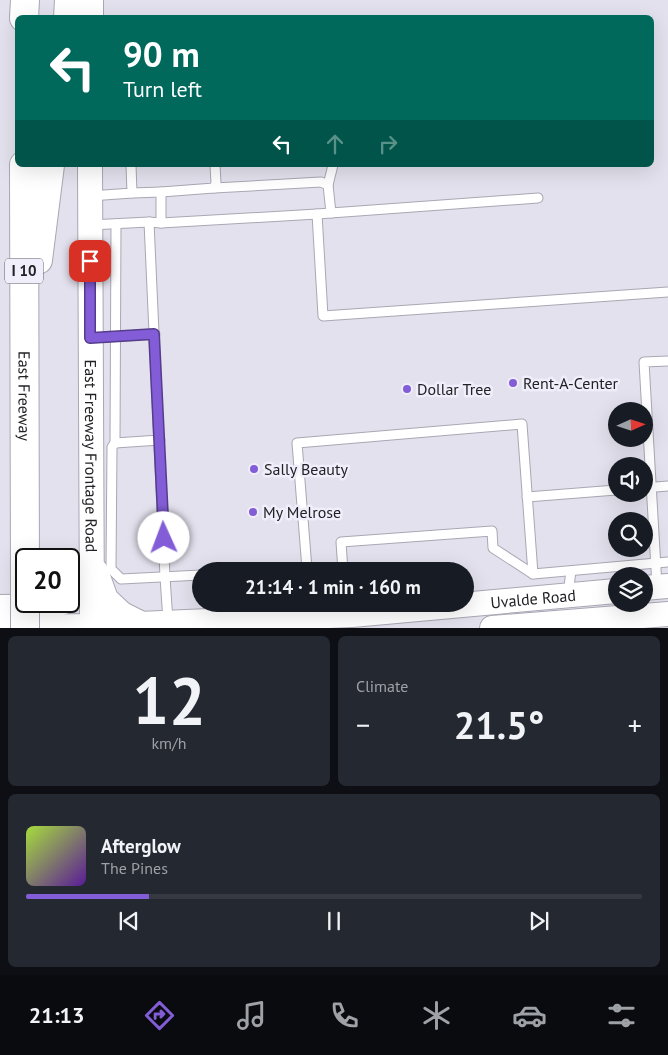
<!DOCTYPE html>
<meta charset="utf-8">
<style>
:root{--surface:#171b24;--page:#242831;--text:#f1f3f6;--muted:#9ea1a6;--line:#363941;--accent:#835dd7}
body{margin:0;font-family:"PT Sans",sans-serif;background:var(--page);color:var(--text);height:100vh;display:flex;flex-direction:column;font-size:19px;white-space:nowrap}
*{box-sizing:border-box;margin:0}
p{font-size:16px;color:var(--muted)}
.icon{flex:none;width:28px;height:28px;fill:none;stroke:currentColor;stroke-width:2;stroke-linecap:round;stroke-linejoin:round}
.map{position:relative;height:628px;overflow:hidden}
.sheet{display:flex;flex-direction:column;gap:8px;padding:8px;background:#0d0f14;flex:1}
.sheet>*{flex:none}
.banner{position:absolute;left:15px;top:15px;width:639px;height:152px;border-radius:8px;box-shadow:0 5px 20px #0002;background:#00695c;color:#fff;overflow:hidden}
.needle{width:32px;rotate:87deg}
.buttons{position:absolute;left:608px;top:402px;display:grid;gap:10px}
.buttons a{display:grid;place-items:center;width:45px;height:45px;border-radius:50%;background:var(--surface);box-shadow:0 5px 20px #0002;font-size:25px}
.speed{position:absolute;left:15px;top:548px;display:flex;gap:10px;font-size:25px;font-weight:700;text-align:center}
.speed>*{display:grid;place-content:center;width:65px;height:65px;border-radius:50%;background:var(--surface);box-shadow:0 5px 20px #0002;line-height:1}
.speed .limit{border:2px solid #111;border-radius:8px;background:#fff;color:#111}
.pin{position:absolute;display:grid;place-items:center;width:42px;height:42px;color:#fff;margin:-21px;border-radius:10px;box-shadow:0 2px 8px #0006}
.me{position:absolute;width:55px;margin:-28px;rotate:358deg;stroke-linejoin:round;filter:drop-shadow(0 0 4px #0008)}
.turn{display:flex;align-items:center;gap:18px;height:105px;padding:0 25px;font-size:22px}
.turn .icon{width:65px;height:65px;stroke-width:2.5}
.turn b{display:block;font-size:35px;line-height:42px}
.lanes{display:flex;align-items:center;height:48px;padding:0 25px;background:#0003;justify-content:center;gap:25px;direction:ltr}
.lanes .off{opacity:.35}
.big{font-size:38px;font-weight:600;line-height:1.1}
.sheet .tile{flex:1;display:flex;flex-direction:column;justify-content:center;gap:8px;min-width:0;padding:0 18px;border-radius:8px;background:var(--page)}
.sheet .dial{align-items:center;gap:0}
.dial b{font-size:65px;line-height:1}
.song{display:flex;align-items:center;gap:15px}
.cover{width:60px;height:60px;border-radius:8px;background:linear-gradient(135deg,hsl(80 70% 55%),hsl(270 70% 35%))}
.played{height:5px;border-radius:2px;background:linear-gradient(90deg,var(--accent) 20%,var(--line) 20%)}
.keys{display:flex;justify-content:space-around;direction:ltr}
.heat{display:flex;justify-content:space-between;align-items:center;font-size:28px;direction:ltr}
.sheet .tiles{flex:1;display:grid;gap:8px;grid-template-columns:1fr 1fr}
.tile:last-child{grid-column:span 2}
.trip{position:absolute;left:192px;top:562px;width:282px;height:50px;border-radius:25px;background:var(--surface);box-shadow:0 5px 20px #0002;font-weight:600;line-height:50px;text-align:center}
.menu{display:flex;height:80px;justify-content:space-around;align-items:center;background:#090b0e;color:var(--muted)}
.menu .icon{width:35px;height:35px}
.menu .current{color:var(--accent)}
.menu b{font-size:22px;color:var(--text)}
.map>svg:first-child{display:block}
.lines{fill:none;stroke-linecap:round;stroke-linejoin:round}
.lane-casing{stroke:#a9a7b3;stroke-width:11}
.secondary-casing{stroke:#a9a7b3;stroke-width:26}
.highway-casing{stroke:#a9a7b3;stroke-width:30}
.lane{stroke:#fff;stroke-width:9}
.secondary{stroke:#fff;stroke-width:24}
.highway{stroke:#fff;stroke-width:28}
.highway-bridge-casing{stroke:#a9a7b3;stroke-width:30;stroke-linecap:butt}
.highway-bridge{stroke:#fff;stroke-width:28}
.route-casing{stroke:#553c8c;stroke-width:12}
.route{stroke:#835dd7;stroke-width:9}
.poi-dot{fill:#835dd7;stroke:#f0eefa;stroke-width:2}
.labels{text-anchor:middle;stroke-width:5;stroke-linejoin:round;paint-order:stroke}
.shield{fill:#f0eefa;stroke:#605e65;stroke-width:1}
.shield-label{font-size:15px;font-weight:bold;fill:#222125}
.poi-label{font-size:16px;fill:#222125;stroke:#f0eefa;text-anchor:start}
.street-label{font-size:16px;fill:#222125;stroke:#f0eefa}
</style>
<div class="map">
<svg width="668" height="628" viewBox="0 0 668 628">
<rect width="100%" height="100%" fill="#e3e1ed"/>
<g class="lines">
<!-- lane casing -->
<g class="lane-casing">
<g id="lane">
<polyline points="328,185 333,165"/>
<polyline points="214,188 321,182 328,185 331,213"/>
<polyline points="161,192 214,188 216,183 215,165"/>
<polyline points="132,193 161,192 161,223"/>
<polyline points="90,196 132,193 131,165"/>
<polyline points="317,214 323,316 668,292"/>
<polyline points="149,222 165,577 168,621"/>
<polyline points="116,224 115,443 112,447 111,569 121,579 201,575"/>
<polyline points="90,225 149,222 161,223 317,214 538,198"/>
<polyline points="92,338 155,334"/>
<polyline points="115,443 160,440"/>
<polyline points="644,488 668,486"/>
<polyline points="527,497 616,490"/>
<polyline points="307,569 297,443 522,424 533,574"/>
<polyline points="270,571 307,569 308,571"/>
<polyline points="343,571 341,542 492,531 493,548 533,574 668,562"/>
<polyline points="657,586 644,362 668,361"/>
<polyline points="568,594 571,571"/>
</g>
</g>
<!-- secondary casing -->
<g class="secondary-casing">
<g id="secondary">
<polyline points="91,18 91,0"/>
<path id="s1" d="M90 165 92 628"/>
<polyline points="96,571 106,599 122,614 140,623"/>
<polyline points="644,588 668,586"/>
<polyline points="0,607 51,606 67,601"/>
<path id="s2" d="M0 627 92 626 352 615 616 591"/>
<polyline points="492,628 668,614"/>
</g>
</g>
<!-- highway casing -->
<g class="highway-casing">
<g id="highway">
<polyline points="24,18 25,0"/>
<polyline points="68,18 69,0"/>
<path id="s3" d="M24 165 25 585"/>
<polyline points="38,260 50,165"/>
</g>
</g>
<!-- lane -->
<use href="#lane" class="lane"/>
<!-- secondary -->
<use href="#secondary" class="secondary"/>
<!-- highway -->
<use href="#highway" class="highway"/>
<!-- highway-bridge casing -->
<g class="highway-bridge-casing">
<polyline id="highway-bridge" points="25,585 25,628"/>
</g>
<!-- highway-bridge -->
<use href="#highway-bridge" class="highway-bridge"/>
</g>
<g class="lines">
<!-- route casing -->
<g class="route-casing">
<polyline id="route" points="90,261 90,338 154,334 164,538"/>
</g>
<!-- route -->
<use href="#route" class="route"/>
</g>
<!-- markers -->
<g class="poi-dot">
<circle cx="513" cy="383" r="5"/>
<circle cx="407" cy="389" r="5"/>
<circle cx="254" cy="469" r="5"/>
<circle cx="253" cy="512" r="5"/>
</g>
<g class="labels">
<!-- shield labels -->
<rect class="shield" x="5" y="258.5" width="38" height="25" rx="4"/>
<g class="shield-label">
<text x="24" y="276">I 10</text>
</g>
<!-- poi labels -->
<g class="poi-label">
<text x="523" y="389">Rent-A-Center</text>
<text x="417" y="395">Dollar Tree</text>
<text x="264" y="475">Sally Beauty</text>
<text x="263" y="518">My Melrose</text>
</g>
<!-- street labels -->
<g class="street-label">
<text dy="6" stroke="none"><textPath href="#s3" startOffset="231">East Freeway</textPath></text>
<text dy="6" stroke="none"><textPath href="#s1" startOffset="291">East Freeway Frontage Road</textPath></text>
<text dy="6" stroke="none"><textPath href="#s2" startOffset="534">Uvalde Road</textPath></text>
</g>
</g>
</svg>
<div class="buttons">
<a><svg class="needle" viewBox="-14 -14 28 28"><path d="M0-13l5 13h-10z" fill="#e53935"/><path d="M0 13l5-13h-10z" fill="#9ea1a6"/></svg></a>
<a><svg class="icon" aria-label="sound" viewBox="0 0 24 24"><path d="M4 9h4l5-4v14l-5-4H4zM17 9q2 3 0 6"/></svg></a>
<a><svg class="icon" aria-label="search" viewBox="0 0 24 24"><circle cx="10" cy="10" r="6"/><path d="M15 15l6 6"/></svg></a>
<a><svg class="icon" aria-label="layers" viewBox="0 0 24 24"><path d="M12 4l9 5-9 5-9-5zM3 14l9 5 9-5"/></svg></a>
</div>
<div class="speed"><div class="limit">20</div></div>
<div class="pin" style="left:90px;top:261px;background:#d93025"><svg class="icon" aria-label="arrive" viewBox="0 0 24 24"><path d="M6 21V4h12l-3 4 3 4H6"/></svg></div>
<svg class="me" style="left:164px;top:538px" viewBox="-20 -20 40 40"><circle r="19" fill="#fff"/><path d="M0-13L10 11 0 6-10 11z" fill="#835dd7"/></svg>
<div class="trip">21:14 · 1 min · 160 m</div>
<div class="banner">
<div class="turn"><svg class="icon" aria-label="left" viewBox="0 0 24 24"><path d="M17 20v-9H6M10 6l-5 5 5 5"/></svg><div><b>90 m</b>Turn left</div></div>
<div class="lanes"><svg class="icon" aria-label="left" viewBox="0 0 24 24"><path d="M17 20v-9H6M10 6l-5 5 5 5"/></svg><svg class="icon off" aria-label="ahead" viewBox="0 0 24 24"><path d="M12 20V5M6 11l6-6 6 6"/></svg><svg class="icon off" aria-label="right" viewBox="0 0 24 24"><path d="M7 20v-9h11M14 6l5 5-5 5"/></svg></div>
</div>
</div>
<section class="sheet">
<div class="tiles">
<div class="tile dial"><b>12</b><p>km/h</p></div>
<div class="tile"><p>Climate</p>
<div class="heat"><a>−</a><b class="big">21.5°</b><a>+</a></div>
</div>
<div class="tile">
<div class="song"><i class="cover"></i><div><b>Afterglow</b><p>The Pines</p></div></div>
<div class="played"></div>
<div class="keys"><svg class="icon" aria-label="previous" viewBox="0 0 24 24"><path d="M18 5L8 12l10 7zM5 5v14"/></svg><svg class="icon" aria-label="pause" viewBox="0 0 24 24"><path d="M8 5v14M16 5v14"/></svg><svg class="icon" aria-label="next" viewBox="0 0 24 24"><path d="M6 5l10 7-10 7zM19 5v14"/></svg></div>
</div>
</div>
</section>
<nav class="menu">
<b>21:13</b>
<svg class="icon current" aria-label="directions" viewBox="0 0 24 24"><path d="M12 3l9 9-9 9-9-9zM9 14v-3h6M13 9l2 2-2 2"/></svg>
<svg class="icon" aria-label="music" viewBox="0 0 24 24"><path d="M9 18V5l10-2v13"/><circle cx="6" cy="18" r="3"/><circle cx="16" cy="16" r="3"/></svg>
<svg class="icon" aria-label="phone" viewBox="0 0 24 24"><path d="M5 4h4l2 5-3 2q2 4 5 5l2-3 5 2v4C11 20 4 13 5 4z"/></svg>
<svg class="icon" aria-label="climate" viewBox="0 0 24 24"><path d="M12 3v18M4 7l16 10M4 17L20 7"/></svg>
<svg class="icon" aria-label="car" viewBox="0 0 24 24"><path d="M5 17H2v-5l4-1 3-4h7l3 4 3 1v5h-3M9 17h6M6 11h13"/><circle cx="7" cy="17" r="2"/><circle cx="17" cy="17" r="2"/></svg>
<svg class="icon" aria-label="filters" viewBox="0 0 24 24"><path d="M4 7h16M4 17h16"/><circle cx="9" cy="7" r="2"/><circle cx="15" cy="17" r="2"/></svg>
</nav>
